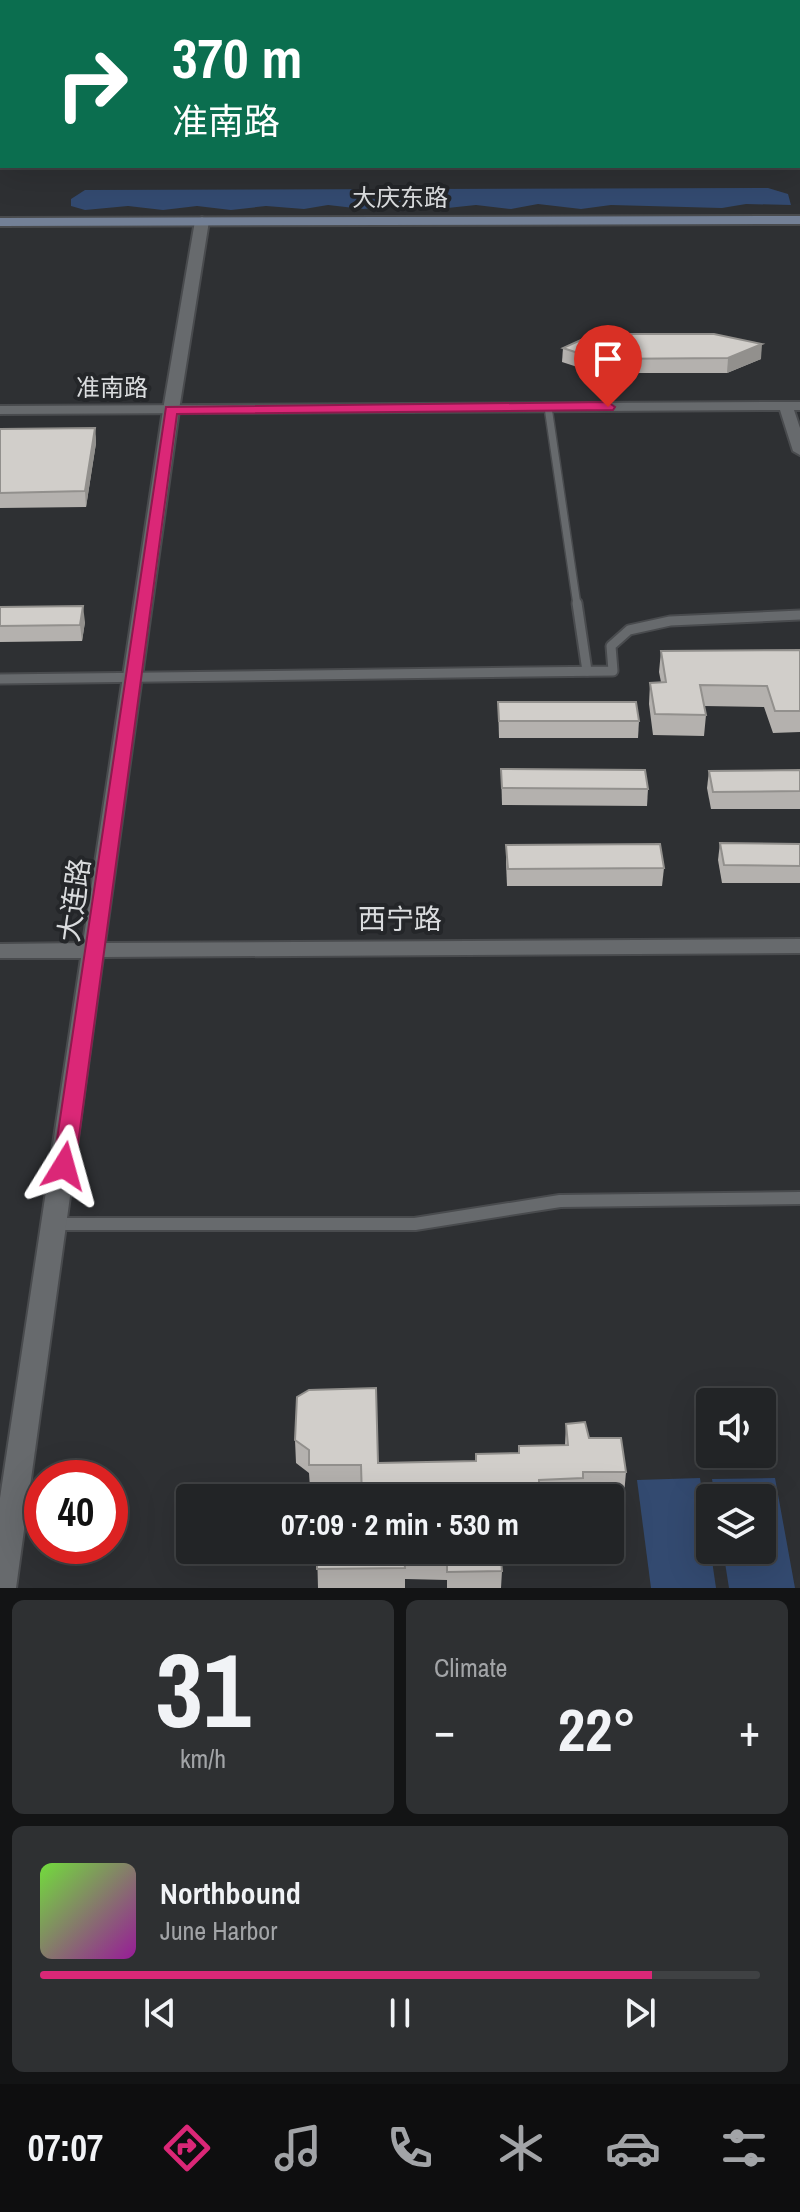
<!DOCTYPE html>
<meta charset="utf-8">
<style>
:root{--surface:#222426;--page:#2e3032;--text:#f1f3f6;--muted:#a2a4a7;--line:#3f4143;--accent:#db2777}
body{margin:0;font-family:"Archivo Narrow","Noto Sans SC",sans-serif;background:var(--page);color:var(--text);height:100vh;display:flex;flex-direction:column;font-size:30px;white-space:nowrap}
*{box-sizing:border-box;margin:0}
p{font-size:26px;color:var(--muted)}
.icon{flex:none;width:44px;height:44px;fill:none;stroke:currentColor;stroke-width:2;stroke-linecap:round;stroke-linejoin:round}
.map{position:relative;height:1588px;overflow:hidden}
.details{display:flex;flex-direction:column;gap:12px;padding:12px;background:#131415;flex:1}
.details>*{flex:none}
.top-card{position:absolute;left:0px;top:0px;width:800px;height:168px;box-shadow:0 8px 32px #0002,0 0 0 2px var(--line);background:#0b6e4f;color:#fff;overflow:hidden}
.fabs{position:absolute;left:696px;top:1388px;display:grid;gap:16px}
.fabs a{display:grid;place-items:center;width:80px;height:80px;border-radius:8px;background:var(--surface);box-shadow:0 8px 32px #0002,0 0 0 2px var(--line);font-size:40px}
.speed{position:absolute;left:24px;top:1460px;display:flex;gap:16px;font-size:40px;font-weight:700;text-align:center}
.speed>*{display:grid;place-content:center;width:104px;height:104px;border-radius:50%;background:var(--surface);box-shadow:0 8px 32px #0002,0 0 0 2px var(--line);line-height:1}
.speed .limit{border:12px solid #d22;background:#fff;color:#111}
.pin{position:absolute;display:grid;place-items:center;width:68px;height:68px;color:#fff;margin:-82px -34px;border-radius:50% 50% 50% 0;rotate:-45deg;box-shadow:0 0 8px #0007}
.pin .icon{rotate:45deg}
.me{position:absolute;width:88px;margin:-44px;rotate:8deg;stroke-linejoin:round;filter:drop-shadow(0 0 6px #0008)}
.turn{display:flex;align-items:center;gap:28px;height:168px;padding:0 40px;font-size:36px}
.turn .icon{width:104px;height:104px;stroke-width:2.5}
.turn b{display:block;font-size:56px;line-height:68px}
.big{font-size:60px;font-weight:800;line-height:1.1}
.details .tile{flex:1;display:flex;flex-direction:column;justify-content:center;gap:12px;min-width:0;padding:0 28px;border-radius:12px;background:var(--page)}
.details .dial{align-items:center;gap:0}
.dial b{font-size:104px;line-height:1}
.song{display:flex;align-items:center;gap:24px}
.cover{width:96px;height:96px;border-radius:12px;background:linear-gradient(135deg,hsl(100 70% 55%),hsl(300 70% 35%))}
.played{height:8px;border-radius:4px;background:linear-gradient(90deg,var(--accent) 85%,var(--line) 85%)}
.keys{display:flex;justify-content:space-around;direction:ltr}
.heat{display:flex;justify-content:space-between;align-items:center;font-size:44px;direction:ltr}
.details .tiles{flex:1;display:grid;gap:12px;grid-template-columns:1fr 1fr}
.tile:last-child{grid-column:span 2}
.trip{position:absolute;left:176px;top:1484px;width:448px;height:80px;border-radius:8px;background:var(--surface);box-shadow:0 8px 32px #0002,0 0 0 2px var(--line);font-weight:800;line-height:80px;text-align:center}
.tab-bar{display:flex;height:128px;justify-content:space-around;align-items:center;background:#0e0e0f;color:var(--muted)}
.tab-bar .icon{width:56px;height:56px}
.tab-bar .selected{color:var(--accent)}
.tab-bar b{font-size:36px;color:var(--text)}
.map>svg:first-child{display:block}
.green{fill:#334a70}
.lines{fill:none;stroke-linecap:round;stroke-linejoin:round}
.service-far2-casing{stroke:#494b4e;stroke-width:10}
.service-far1-casing{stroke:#494b4e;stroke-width:13}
.service-casing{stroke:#494b4e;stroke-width:16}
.minor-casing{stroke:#494b4e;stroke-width:4}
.tertiary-casing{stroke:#494b4e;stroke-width:4}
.secondary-casing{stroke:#494b4e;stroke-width:4}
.service-far2{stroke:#676a6d;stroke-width:7}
.service-far1{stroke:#676a6d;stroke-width:9}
.service{stroke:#676a6d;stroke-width:12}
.minor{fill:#676a6d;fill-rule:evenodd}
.tertiary{fill:#676a6d;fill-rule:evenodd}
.secondary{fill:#738096;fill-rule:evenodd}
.wall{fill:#b4b1ae}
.shaded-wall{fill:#92908d}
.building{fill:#d1ceca;stroke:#92908d;stroke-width:2}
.route{fill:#db2777;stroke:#8e194d;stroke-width:2}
.labels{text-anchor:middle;stroke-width:8;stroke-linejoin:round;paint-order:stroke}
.far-street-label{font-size:24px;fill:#dadcde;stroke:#242629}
.street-label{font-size:28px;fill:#dadcde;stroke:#242629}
</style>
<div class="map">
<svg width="800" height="1588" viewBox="0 0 800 1588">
<rect width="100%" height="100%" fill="#2e3033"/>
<!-- green -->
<g class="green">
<polygon points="768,188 788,194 791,205 746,204 722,208 611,205 581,209 538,204 511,209 476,205 438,209 408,205 363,209 328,205 304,209 266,206 231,210 197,206 163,210 128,206 85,210 71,206 71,199 85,190"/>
<polygon points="700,1478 716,1588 651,1588 637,1480"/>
<polygon points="775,1478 795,1588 729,1588 723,1550 762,1550 762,1498 715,1498 712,1479"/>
</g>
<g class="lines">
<!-- service-far2 casing -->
<g class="service-far2-casing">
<polyline id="service-far2" points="548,407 577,605"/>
</g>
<!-- service-far1 casing -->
<g class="service-far1-casing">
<g id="service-far1">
<polyline points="577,603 587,671"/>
<polyline points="0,679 613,671 611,646 629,630 670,621 800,615"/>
</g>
</g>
<!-- service casing -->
<g class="service-casing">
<polyline id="service" points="55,1224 415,1224 560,1201 800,1198"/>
</g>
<!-- minor casing -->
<g class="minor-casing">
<polygon id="minor" points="786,402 800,402 800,410 794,410 800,428 800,455 793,451 780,410 0,414 0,406"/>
</g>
<!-- tertiary casing -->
<g class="tertiary-casing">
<polygon id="tertiary" points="202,217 209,221 179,410 105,943 800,939 800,953 103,957 16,1588 0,1588 0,1498 81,958 0,958 0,944 83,943 163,410 195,221"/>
</g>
<!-- secondary casing -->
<g class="secondary-casing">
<polygon id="secondary" points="800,216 800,224 0,226 0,218"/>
</g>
<!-- service-far2 -->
<use href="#service-far2" class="service-far2"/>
<!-- service-far1 -->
<use href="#service-far1" class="service-far1"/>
<!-- service -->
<use href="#service" class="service"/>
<!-- minor -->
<use href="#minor" class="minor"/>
<!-- tertiary -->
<use href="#tertiary" class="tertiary"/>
<!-- secondary -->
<use href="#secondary" class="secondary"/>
</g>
<!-- wall -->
<g class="wall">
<polygon points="682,0 800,0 800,17 798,17 798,2 683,2"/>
<rect x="798" y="88" width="2" height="45"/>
<polygon points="563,348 761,359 727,373 596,373 562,362"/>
<polygon points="95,428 96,443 86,507 0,508 0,429"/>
<polygon points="0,607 85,622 82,641 0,642"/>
<polygon points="800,650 800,732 773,733 764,707 704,706 706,715 704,736 653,735 649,704 650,683 661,682 659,672 661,651"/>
<polygon points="498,702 639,721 638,738 499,738"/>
<polygon points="501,769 648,789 647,806 502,805"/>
<polygon points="800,770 800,809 711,809 707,788 709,771"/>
<polygon points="720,843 800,844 800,883 722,883 718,860"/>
<polygon points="506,845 664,868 662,886 507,886 506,862"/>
<polygon points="566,1424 589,1438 626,1472 624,1495 582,1495 582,1498 362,1498 361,1488 310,1488 309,1473 296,1463 295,1440 378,1463 476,1461 565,1445"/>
<polygon points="317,1550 500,1550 502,1571 501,1588 447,1588 447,1580 405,1579 405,1588 318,1588"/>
</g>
<!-- shaded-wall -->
<g class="shaded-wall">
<polygon points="762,344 761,359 727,373 728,358"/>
<polygon points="95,428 96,443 86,507 85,491"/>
<polygon points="83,606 85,622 82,641 80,625"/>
</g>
<!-- building -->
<g class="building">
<polygon points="687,0 800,0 800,3 687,2"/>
<rect x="798" y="88" width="2" height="28"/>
<polygon points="594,334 714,334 762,344 728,358 596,359 563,348"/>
<polygon points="95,428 85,491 0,493 0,429"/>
<polygon points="83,606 80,625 0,626 0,607"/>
<polygon points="800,650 800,711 775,711 767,686 700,685 706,715 655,714 650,683 666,682 661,651"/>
<polygon points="498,702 636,702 639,721 499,721"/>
<polygon points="501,769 645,770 648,789 502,788"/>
<polygon points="800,770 800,791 713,792 709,771"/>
<polygon points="720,843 800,844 800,866 724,865"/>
<polygon points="660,844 664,868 508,869 506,845"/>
<polygon points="376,1388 378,1463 476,1461 476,1454 519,1453 519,1446 568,1445 566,1424 585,1422 589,1438 621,1438 626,1472 583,1472 583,1478 539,1480 539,1487 496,1488 498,1497 493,1498 362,1498 361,1465 309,1465 309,1450 295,1440 297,1397 309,1390"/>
<polygon points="317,1550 500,1550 502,1571 447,1572 447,1556 404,1555 405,1568 317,1569"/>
</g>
<!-- route -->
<polygon class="route" points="608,402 615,407 613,410 177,414 75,1166 64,1174 56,1172 53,1166 166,407"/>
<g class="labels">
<!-- far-street labels -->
<g class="far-street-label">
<text x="400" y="206">大庆东路</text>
<text x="112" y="396">准南路</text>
</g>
<!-- street labels -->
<g class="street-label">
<text transform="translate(74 900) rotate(-82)" y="10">大连路</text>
<text x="400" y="929">西宁路</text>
</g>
</g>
</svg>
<div class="fabs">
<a><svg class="icon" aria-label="sound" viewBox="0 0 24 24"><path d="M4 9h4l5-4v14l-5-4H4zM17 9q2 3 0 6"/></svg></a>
<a><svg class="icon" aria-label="layers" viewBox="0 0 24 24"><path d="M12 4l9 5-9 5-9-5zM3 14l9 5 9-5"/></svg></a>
</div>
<div class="speed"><div class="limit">40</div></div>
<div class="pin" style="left:608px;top:407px;background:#d93025"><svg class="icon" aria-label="arrive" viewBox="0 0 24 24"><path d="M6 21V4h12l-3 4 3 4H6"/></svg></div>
<svg class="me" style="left:64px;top:1166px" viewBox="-20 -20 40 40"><path d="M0-17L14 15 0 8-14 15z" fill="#db2777" stroke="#fff" stroke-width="4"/></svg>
<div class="trip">07:09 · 2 min · 530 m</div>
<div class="top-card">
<div class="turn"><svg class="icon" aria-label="right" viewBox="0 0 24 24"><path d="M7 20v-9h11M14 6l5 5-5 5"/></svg><div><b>370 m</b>准南路</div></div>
</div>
</div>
<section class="details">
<div class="tiles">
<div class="tile dial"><b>31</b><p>km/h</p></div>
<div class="tile"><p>Climate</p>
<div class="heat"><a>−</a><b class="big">22°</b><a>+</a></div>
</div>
<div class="tile">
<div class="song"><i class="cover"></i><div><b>Northbound</b><p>June Harbor</p></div></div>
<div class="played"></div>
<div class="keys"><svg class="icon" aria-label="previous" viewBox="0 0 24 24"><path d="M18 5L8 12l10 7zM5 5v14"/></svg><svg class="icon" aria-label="pause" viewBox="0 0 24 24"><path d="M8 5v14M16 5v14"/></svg><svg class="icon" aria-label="next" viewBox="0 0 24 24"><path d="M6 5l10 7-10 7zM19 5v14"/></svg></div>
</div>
</div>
</section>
<nav class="tab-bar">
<b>07:07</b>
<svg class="icon selected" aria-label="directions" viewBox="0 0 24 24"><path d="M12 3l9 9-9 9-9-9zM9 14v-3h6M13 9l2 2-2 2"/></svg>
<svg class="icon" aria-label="music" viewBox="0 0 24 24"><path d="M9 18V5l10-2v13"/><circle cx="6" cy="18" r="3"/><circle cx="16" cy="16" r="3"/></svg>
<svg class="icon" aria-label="phone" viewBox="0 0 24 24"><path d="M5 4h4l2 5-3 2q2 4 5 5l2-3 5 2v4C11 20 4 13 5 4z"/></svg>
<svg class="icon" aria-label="climate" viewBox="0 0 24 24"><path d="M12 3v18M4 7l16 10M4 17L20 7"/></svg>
<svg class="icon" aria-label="car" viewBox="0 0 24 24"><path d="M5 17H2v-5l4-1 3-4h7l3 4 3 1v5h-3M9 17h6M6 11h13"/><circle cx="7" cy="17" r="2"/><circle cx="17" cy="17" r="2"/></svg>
<svg class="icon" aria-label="filters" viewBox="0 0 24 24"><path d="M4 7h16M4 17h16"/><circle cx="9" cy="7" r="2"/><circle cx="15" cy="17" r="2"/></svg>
</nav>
